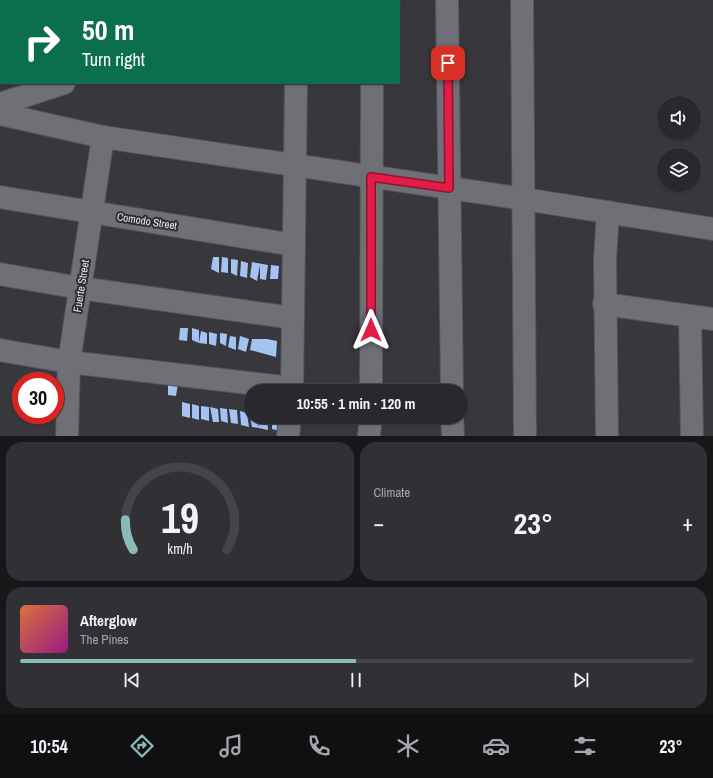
<!DOCTYPE html>
<meta charset="utf-8">
<style>
:root{--surface:#29292d;--page:#313135;--text:#f1f3f6;--muted:#a5a6aa;--line:#454549;--accent:#8bbbb9}
body{margin:0;font-family:"Archivo Narrow",sans-serif;background:var(--page);color:var(--text);height:100vh;display:flex;flex-direction:column;font-size:15px;white-space:nowrap}
*{box-sizing:border-box;margin:0}
p{font-size:13px;color:var(--muted)}
.icon{flex:none;width:22px;height:22px;fill:none;stroke:currentColor;stroke-width:2;stroke-linecap:round;stroke-linejoin:round}
.map{position:relative;height:436px;overflow:hidden}
.drawer{display:flex;flex-direction:column;gap:6px;padding:6px;background:#171719;flex:1}
.drawer>*{flex:none}
.top-card{position:absolute;left:0px;top:0px;width:400px;height:84px;box-shadow:0 1px 3px #0004,0 0 0 1px var(--line);background:#0b6e4f;color:#fff;overflow:hidden}
.fabs{position:absolute;left:657px;top:96px;display:grid;gap:8px}
.fabs a{display:grid;place-items:center;width:44px;height:44px;border-radius:50%;background:var(--surface);box-shadow:0 1px 3px #0004,0 0 0 1px var(--line);font-size:20px}
.speed{position:absolute;left:12px;top:372px;display:flex;gap:8px;font-size:20px;font-weight:700;text-align:center}
.speed>*{display:grid;place-content:center;width:52px;height:52px;border-radius:50%;background:var(--surface);box-shadow:0 1px 3px #0004,0 0 0 1px var(--line);line-height:1}
.speed .limit{border:6px solid #d22;background:#fff;color:#111}
.pin{position:absolute;display:grid;place-items:center;width:34px;height:34px;color:#fff;margin:-17px;border-radius:8px;box-shadow:0 2px 6px #0006}
.me{position:absolute;width:44px;margin:-22px;rotate:0deg;stroke-linejoin:round;filter:drop-shadow(0 0 3px #0008)}
.turn{display:flex;align-items:center;gap:14px;height:84px;padding:0 16px;font-size:18px}
.turn .icon{width:52px;height:52px;stroke-width:2.5}
.turn b{display:block;font-size:28px;line-height:34px}
.big{font-size:30px;font-weight:700;line-height:1.1}
.drawer .tile{flex:1;display:flex;flex-direction:column;justify-content:center;gap:6px;min-width:0;padding:0 14px;border-radius:16px;background:var(--page)}
.drawer .dial{align-items:center;gap:0}
.dial svg{height:104px;overflow:visible;fill:none;stroke:var(--line);stroke-width:7;stroke-linecap:round;text-anchor:middle}
.dial text{fill:var(--text);stroke:none}
.song{display:flex;align-items:center;gap:12px}
.cover{width:48px;height:48px;border-radius:6px;background:linear-gradient(135deg,hsl(20 70% 55%),hsl(310 70% 35%))}
.played{height:4px;border-radius:2px;background:linear-gradient(90deg,var(--accent) 50%,var(--line) 50%)}
.keys{display:flex;justify-content:space-around;direction:ltr}
.heat{display:flex;justify-content:space-between;align-items:center;font-size:22px;direction:ltr}
.drawer .tiles{flex:1;display:grid;gap:6px;grid-template-columns:1fr 1fr}
.tile:last-child{grid-column:span 2}
.trip{position:absolute;left:244px;top:384px;width:224px;height:40px;border-radius:20px;background:var(--surface);box-shadow:0 1px 3px #0004,0 0 0 1px var(--line);font-weight:700;line-height:40px;text-align:center}
.tabs{display:flex;height:64px;justify-content:space-around;align-items:center;background:#101012;color:var(--muted)}
.tabs .icon{width:28px;height:28px}
.tabs .current{color:var(--accent)}
.tabs b{font-size:18px;color:var(--text)}
.map>svg:first-child{display:block}
.building{fill:#a4c3f3}
.lines{fill:none;stroke-linecap:round;stroke-linejoin:round}
.minor-casing{stroke:#535458;stroke-width:24}
.minor{stroke:#6f7076;stroke-width:22}
.route-casing{stroke:#92132f;stroke-width:10}
.route{stroke:#e11d48;stroke-width:7}
.labels{text-anchor:middle;stroke-width:4;stroke-linejoin:round;paint-order:stroke}
.street-label{font-size:11px;fill:#e9eaed;stroke:#2c2d32}
</style>
<div class="map">
<svg width="713" height="436" viewBox="0 0 713 436">
<rect width="100%" height="100%" fill="#37373c"/>
<!-- building -->
<g class="building">
<polygon points="213,257 219,257 219,273 211,269"/>
<polygon points="222,257 228,258 228,273 221,272"/>
<polygon points="231,259 238,260 237,276 231,273"/>
<polygon points="241,261 248,263 247,278 240,276"/>
<polygon points="252,262 268,265 266,280 260,279 260,265 257,281 250,277"/>
<polygon points="271,265 279,266 278,279 270,279"/>
<polygon points="180,328 188,328 187,341 179,340"/>
<polygon points="192,328 199,330 199,343 192,340"/>
<polygon points="201,331 207,333 207,344 199,343"/>
<polygon points="209,332 217,334 216,346 209,344"/>
<polygon points="220,333 227,334 226,346 220,343"/>
<polygon points="230,336 236,337 236,350 228,347"/>
<polygon points="240,336 249,339 246,352 238,349"/>
<polygon points="252,339 267,339 277,341 276,357 250,350"/>
<polygon points="168,378 179,378 176,396 168,395"/>
<polygon points="182,402 190,404 190,418 182,416"/>
<polygon points="192,404 199,406 199,420 192,418"/>
<polygon points="201,406 209,407 209,421 201,419"/>
<polygon points="210,407 218,409 219,422 213,422"/>
<polygon points="220,408 227,409 228,423 221,421"/>
<polygon points="229,409 237,410 238,424 231,423"/>
<polygon points="240,411 247,413 249,427 241,425"/>
<polygon points="250,417 257,417 259,428 252,427"/>
<polygon points="259,417 267,417 268,430 259,428"/>
<polygon points="272,418 280,420 280,431 272,429"/>
</g>
<g class="lines">
<!-- minor casing -->
<g class="minor-casing">
<g id="minor">
<polyline points="447,0 452,391"/>
<polyline points="522,0 525,436"/>
<polyline points="83,1 87,0"/>
<polyline points="297,1 297,0"/>
<polyline points="372,1 372,0"/>
<polyline points="0,26 1,25"/>
<polyline points="0,104 64,83"/>
<polyline points="0,114 103,137 524,199 713,229"/>
<polyline points="0,197 294,245"/>
<polyline points="0,274 80,288 293,318"/>
<polyline points="604,304 713,319"/>
<polyline points="690,316 692,436"/>
<polyline points="0,350 69,362 292,388"/>
<polyline points="292,391 296,83"/>
<polyline points="371,391 372,83"/>
<polyline points="452,417 453,436"/>
<polyline points="67,436 69,362 103,137"/>
<polyline points="288,436 290,417"/>
<polyline points="369,436 371,417"/>
<polyline points="607,436 605,260 608,212"/>
</g>
</g>
<!-- minor -->
<use href="#minor" class="minor"/>
</g>
<g class="lines">
<!-- route casing -->
<g class="route-casing">
<polyline id="route" points="371,330 371,177 449,188 448,63"/>
</g>
<!-- route -->
<use href="#route" class="route"/>
</g>
<g class="labels">
<!-- street labels -->
<g class="street-label">
<text transform="translate(147 221) rotate(9)" y="4">Comodo Street</text>
<text transform="translate(81 286) rotate(-81)" y="4">Fuerte Street</text>
</g>
</g>
</svg>
<div class="fabs">
<a><svg class="icon" aria-label="sound" viewBox="0 0 24 24"><path d="M4 9h4l5-4v14l-5-4H4zM17 9q2 3 0 6"/></svg></a>
<a><svg class="icon" aria-label="layers" viewBox="0 0 24 24"><path d="M12 4l9 5-9 5-9-5zM3 14l9 5 9-5"/></svg></a>
</div>
<div class="speed"><div class="limit">30</div></div>
<div class="pin" style="left:448px;top:63px;background:#d93025"><svg class="icon" aria-label="arrive" viewBox="0 0 24 24"><path d="M6 21V4h12l-3 4 3 4H6"/></svg></div>
<svg class="me" style="left:371px;top:330px" viewBox="-20 -20 40 40"><path d="M0-17L14 15 0 8-14 15z" fill="#e11d48" stroke="#fff" stroke-width="4"/></svg>
<div class="trip">10:55 · 1 min · 120 m</div>
<div class="top-card">
<div class="turn"><svg class="icon" aria-label="right" viewBox="0 0 24 24"><path d="M7 20v-9h11M14 6l5 5-5 5"/></svg><div><b>50 m</b>Turn right</div></div>
</div>
</div>
<section class="drawer">
<div class="tiles">
<div class="tile dial"><svg viewBox="0 0 100 80">
<path d="M14 69A42 42 0 1 1 86 69"/>
<path d="M14 69A42 42 0 0 1 8 46" stroke="#8bbbb9"/>
<text x="50" y="56" font-size="32" font-weight="700">19</text>
<text x="50" y="72" font-size="11">km/h</text>
</svg></div>
<div class="tile"><p>Climate</p>
<div class="heat"><a>−</a><b class="big">23°</b><a>+</a></div>
</div>
<div class="tile">
<div class="song"><i class="cover"></i><div><b>Afterglow</b><p>The Pines</p></div></div>
<div class="played"></div>
<div class="keys"><svg class="icon" aria-label="previous" viewBox="0 0 24 24"><path d="M18 5L8 12l10 7zM5 5v14"/></svg><svg class="icon" aria-label="pause" viewBox="0 0 24 24"><path d="M8 5v14M16 5v14"/></svg><svg class="icon" aria-label="next" viewBox="0 0 24 24"><path d="M6 5l10 7-10 7zM19 5v14"/></svg></div>
</div>
</div>
</section>
<nav class="tabs">
<b>10:54</b>
<svg class="icon current" aria-label="directions" viewBox="0 0 24 24"><path d="M12 3l9 9-9 9-9-9zM9 14v-3h6M13 9l2 2-2 2"/></svg>
<svg class="icon" aria-label="music" viewBox="0 0 24 24"><path d="M9 18V5l10-2v13"/><circle cx="6" cy="18" r="3"/><circle cx="16" cy="16" r="3"/></svg>
<svg class="icon" aria-label="phone" viewBox="0 0 24 24"><path d="M5 4h4l2 5-3 2q2 4 5 5l2-3 5 2v4C11 20 4 13 5 4z"/></svg>
<svg class="icon" aria-label="climate" viewBox="0 0 24 24"><path d="M12 3v18M4 7l16 10M4 17L20 7"/></svg>
<svg class="icon" aria-label="car" viewBox="0 0 24 24"><path d="M5 17H2v-5l4-1 3-4h7l3 4 3 1v5h-3M9 17h6M6 11h13"/><circle cx="7" cy="17" r="2"/><circle cx="17" cy="17" r="2"/></svg>
<svg class="icon" aria-label="filters" viewBox="0 0 24 24"><path d="M4 7h16M4 17h16"/><circle cx="9" cy="7" r="2"/><circle cx="15" cy="17" r="2"/></svg>
<b>23°</b>
</nav>
